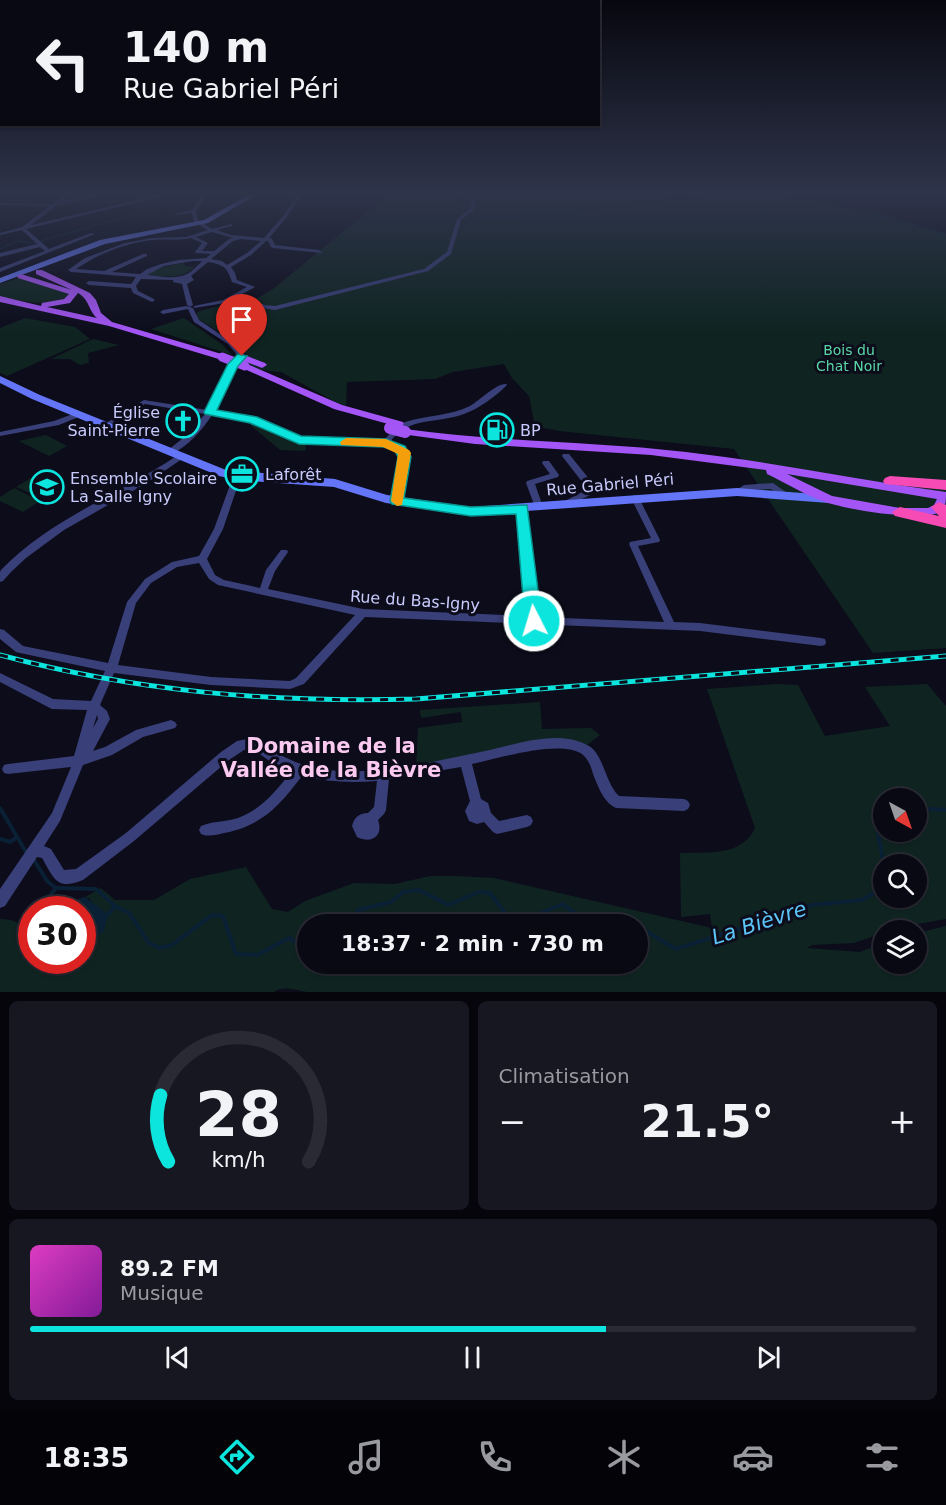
<!DOCTYPE html>
<html lang="fr">
<meta charset="utf-8">
<style>
:root{--surface:#090914;--page:#171722;--text:#f1f3f6;--muted:#999aa0;--line:#292a34;--accent:#0ce5dd}
body{margin:0;font-family:"DejaVu Sans",sans-serif;background:var(--page);color:var(--text);height:100vh;display:flex;flex-direction:column;font-size:22px;white-space:nowrap}
*{box-sizing:border-box;margin:0}
p{font-size:20px;color:var(--muted)}
.icon{flex:none;width:33px;height:33px;fill:none;stroke:currentColor;stroke-width:2;stroke-linecap:round;stroke-linejoin:round}
.map{position:relative;height:992px;overflow:hidden}
.panel{display:flex;flex-direction:column;gap:9px;padding:9px;background:#05050b;flex:1}
.panel>*{flex:none}
.top-card{position:absolute;left:0px;top:0px;width:600px;height:126px;box-shadow:0 2px 4px #0004,0 0 0 2px var(--line);background:#090914;color:var(--text);overflow:hidden}
.needle{width:39px;rotate:140deg}
.controls{position:absolute;left:873px;top:788px;display:grid;gap:12px}
.controls a{display:grid;place-items:center;width:54px;height:54px;border-radius:50%;background:var(--surface);box-shadow:0 2px 4px #0004,0 0 0 2px var(--line);font-size:30px}
.speed{position:absolute;left:18px;top:896px;display:flex;gap:12px;font-size:30px;font-weight:700;text-align:center}
.speed>*{display:grid;place-content:center;width:78px;height:78px;border-radius:50%;background:var(--surface);box-shadow:0 2px 4px #0004,0 0 0 2px var(--line);line-height:1}
.speed .limit{border:9px solid #d22;background:#fff;color:#111}
.pin{position:absolute;display:grid;place-items:center;width:51px;height:51px;color:#fff;margin:-62px -26px;border-radius:50% 50% 50% 0;rotate:-45deg;box-shadow:0 0 6px #0007}
.pin .icon{rotate:45deg}
.me{position:absolute;width:66px;margin:-33px;rotate:355deg;stroke-linejoin:round;filter:drop-shadow(0 0 4px #0008)}
.turn{display:flex;align-items:center;gap:21px;height:126px;padding:0 24px;font-size:27px}
.turn .icon{width:78px;height:78px;stroke-width:2.5}
.turn b{display:block;font-size:42px;line-height:51px}
.big{font-size:45px;font-weight:800;line-height:1.1}
.panel .tile{flex:1;display:flex;flex-direction:column;justify-content:center;gap:9px;min-width:0;padding:0 21px;border-radius:9px;background:var(--page)}
.panel .dial{align-items:center;gap:0}
.dial svg{height:156px;overflow:visible;fill:none;stroke:var(--line);stroke-width:7;stroke-linecap:round;text-anchor:middle}
.dial text{fill:var(--text);stroke:none}
.song{display:flex;align-items:center;gap:18px}
.cover{width:72px;height:72px;border-radius:9px;background:linear-gradient(135deg,hsl(310 70% 55%),hsl(290 70% 35%))}
.played{height:6px;border-radius:3px;background:linear-gradient(90deg,var(--accent) 65%,var(--line) 65%)}
.keys{display:flex;justify-content:space-around;direction:ltr}
.heat{display:flex;justify-content:space-between;align-items:center;font-size:33px;direction:ltr}
.panel .tiles{flex:1;display:grid;gap:9px;grid-template-columns:1fr 1fr}
.tile:last-child{grid-column:span 2}
.trip{position:absolute;left:297px;top:914px;width:351px;height:60px;border-radius:30px;background:var(--surface);box-shadow:0 2px 4px #0004,0 0 0 2px var(--line);font-weight:800;line-height:60px;text-align:center}
.tab-bar{display:flex;height:96px;justify-content:space-around;align-items:center;background:#040408;color:var(--muted)}
.tab-bar .icon{width:42px;height:42px}
.tab-bar .selected{color:var(--accent)}
.tab-bar b{font-size:27px;color:var(--text)}
.map>svg:first-child{display:block}
.green{fill:#0f2421;fill-rule:evenodd}
.water{fill:#0a2035}
.lines{fill:none;stroke-linecap:round;stroke-linejoin:round}
.stream-far1{stroke:#0a2035;stroke-width:1.5}
.stream{stroke:#0a2035;stroke-width:4}
.street{fill:#393f78;fill-rule:evenodd}
.secondary{fill:#6475f7;fill-rule:evenodd}
.primary{fill:#a455f6;fill-rule:evenodd}
.highway{fill:#f64ab4;fill-rule:evenodd}
.rail-casing{stroke:#0ce5dd;stroke-width:5}
.rail{stroke:#0c0c1b;stroke-width:3;stroke-dasharray:8;stroke-linecap:butt}
.primary-bridge-far1{stroke:#a455f6;stroke-width:9}
.primary-bridge{stroke:#a455f6;stroke-width:12}
.route{fill:#0ce5dd;stroke:#089590;stroke-width:1.5}
.slow{fill:#f59e0b}
.labels{text-anchor:middle;stroke-width:6;stroke-linejoin:round;paint-order:stroke}
.far-park-label{font-size:14px;fill:#5ad7a6;stroke:#0c0c1b}
.poi-label{font-size:16px;fill:#c8cafc;stroke:#0c0c1b;text-anchor:start}
.street-label{font-size:16px;fill:#c8cafc;stroke:#0c0c1b}
.near-neighbourhood-label{font-size:21px;font-weight:bold;fill:#fccaf1;stroke:#0c0c1b}
.near-water-label{font-size:21px;font-style:italic;fill:#5cc4f7;stroke:#0c0c1b}
</style>
<div class="map">
<svg width="946" height="992" viewBox="0 0 946 992">
<rect width="100%" height="100%" fill="#0c0c1b"/>
<!-- green -->
<g class="green">
<polygon points="388,195 790,196 873,211 946,234 946,648 873,653 734,449 559,431 535,426 529,396 512,378 504,364 453,372 435,379 347,382 346,406 339,404 281,372 261,370 241,362 249,358 235,342 197,318 197,312 219,306 251,316 265,311 254,300 273,289"/>
<path d="M184 263 185 266 195 267C181 280 163 276 145 275L163 267Z"/>
<path d="M19 278H26L72 292C55 311 22 300 0 297V284Z"/>
<polygon points="25,318 75,327 90,339 7,376 0,373 0,328"/>
<polygon points="184,318 223,345 232,355 151,329"/>
<polygon points="93,339 119,345 88,353 89,363 80,365 70,359 51,359"/>
<polygon points="248,423 288,440 307,443 305,451 280,450"/>
<polygon points="46,435 67,446 49,456 19,441"/>
<polygon points="34,476 59,488 43,499 16,487"/>
<polygon points="14,488 40,501 23,512 0,501 0,497"/>
<path d="M777 684 798 685 825 736 890 726 865 687 927 684 946 706V919L884 930 883 933 854 943 812 945 807 948 860 952 883 943 884 963H916L917 933 946 926V992H307C297 990 283 985 274 992H0V919C28 919 31 937 32 960H82L83 947 89 945 94 907 90 899 85 897 101 888 115 900H154L190 879 246 867 272 909 288 912 305 901 354 883 395 884 430 876H454L494 878 712 928 710 914 681 917 680 853C706 852 742 857 755 828L707 689ZM884 798H916V831H884ZM884 864H916V897H884ZM308 924H638V963H308Z"/>
<polygon points="540,702 542,729 591,728 600,735 587,745 563,742 416,766 418,728 462,722 461,712 421,718 420,710"/>
</g>
<!-- water -->
<path class="water" d="M47 894 57 905 85 897 104 911 107 917 104 931 83 947 82 909H32L31 937 22 925C25 908 33 903 47 894Z"/>
<g class="lines">
<!-- stream-far1 -->
<g class="stream-far1">
<path d="M463 195 466 214 487 219C588 213 690 189 791 198 844 203 895 221 946 234"/>
<polyline points="40,241 203,195"/>
<polyline points="0,249 17,241 34,243"/>
</g>
<!-- stream -->
<g class="stream">
<polyline points="0,808 26,852"/>
<polyline points="916,808 946,810"/>
<polyline points="884,821 877,827 884,867"/>
<polyline points="0,839 10,842 17,837"/>
<polyline points="34,860 47,881 56,888 49,897"/>
<polyline points="56,888 96,889 115,906 129,913 149,943 159,948 172,945 212,915 223,916 236,954 257,955 289,938 308,950"/>
<polyline points="105,918 115,906"/>
<polyline points="348,924 358,910 391,902 403,892 419,890 448,905 479,892 490,893 509,918 521,921 563,904 588,924"/>
<polyline points="638,930 641,928 676,949 812,905 862,900 884,887"/>
</g>
<!-- street -->
<g class="street">
<polygon points="64,195 69,195 61,202 89,195 99,195 56,206 31,225 159,195 169,195 26,229 49,249 91,233 95,234 0,272 0,268 45,251 40,247 0,257 0,253 37,244 22,230 0,235 0,233 22,227 50,206 0,205 0,203 53,204"/>
<path d="M202 195H207L196 211 198 220 212 229 232 224V226L217 230 231 235 264 238 283 216 297 195H301L286 218 269 238 272 239 275 245 319 250 322 252 321 253 273 248 271 247 268 241H266L251 255 231 267 235 273 237 280 255 287 239 296 265 305 275 306 424 269 447 252 457 219 470 209 471 195H475L474 210 461 220 451 254 428 271 275 310 262 308 234 298 225 303 194 308V306L223 300 247 287 232 282C227 267 224 265 208 262L191 276 194 280 187 284 193 305 190 307 187 305 182 284 173 282V280L141 279 136 286 138 291 154 299 155 300 152 302 133 293 131 288 89 285 86 283 89 281 131 284 136 277 71 272 68 270 85 258 125 243 152 238 186 237 208 230 194 222 192 213 176 215 174 214 192 210ZM212 232 233 238 229 239 214 251H202L208 243 196 237ZM191 238 202 243 195 252 196 253 211 254 206 258 178 260 161 264 147 269 140 274 112 272 147 256V254H143L104 271 76 269C98 254 126 243 152 240 163 239 175 240 186 239ZM241 239 261 241 247 253 227 265 222 261 211 259 233 241ZM193 261H202C198 265 192 272 187 274 175 280 159 276 147 275L164 266Z"/>
<polygon points="375,195 382,195 382,196 380,197"/>
<path d="M186 306 193 308 199 320 232 342 245 356 232 371 214 411 250 416 300 438 384 441C390 432 396 427 405 422 427 415 450 416 470 406 480 400 497 383 506 384L507 385C495 397 480 408 464 414 437 424 409 416 390 442L408 453 401 501 397 504 393 501 400 454 384 445 299 442 245 420 212 415C202 430 188 447 171 454H168L167 452 168 450 187 435 205 414 145 404 110 427H107L103 425 144 400 207 410 226 371 238 356 228 344 194 322 188 309 163 314 160 312 163 310Z"/>
<polygon points="78,412 82,414 81,416 59,425 0,436 0,432 54,421"/>
<polygon points="563,454 569,454 590,480 595,491 594,493 564,508 561,507 560,505 561,503 586,490 583,483 562,456"/>
<path d="M178 455H184L185 457 145 484 64 530 26 558 11 572 3 581 0 582V572L1 570C50 519 120 494 178 455Z"/>
<polygon points="543,461 549,461 559,475 558,477 535,484 543,507 539,510 535,507 526,483 527,481 550,474 542,463"/>
<path d="M234 474H237L241 476 223 529 207 559 215 575 224 580 260 588 266 570 281 550H287L288 552 275 571 268 589 363 609 529 616 518 509 522 506 526 509 538 617 664 622 629 544 630 542 651 538 631 498 635 495 639 498 660 540 659 542 638 546 674 622 700 623 821 638 825 639 826 642 825 645 821 646 700 631 365 617 304 684 290 689 211 685 114 673 100 705 107 711 110 719 93 751 105 747 136 730 171 720 175 722 177 725 175 728 143 737 112 755 83 765 60 821 44 846 51 849 64 870 76 869 126 833 221 752 237 741 252 738C262 742 270 749 279 754 300 766 322 771 345 771 374 772 404 768 432 762 451 758 471 754 490 750 520 743 560 729 589 746 604 755 605 783 619 796L684 799 688 801 690 805 688 809 684 811 616 808C603 802 598 786 593 774 591 766 588 759 582 754 559 739 497 759 472 764L481 799 488 803 491 813 499 821 527 815 531 817 533 821 531 825 527 827 497 834 493 832 484 822 477 824 469 821 465 811 470 801 461 767 389 779 386 810 384 814 378 820C384 837 371 844 357 837L352 826C354 818 359 813 368 813L374 807 377 781C351 783 327 782 302 776 280 805 262 826 224 833 216 835 208 837 201 834L199 830 201 826C212 821 226 822 238 818 261 810 277 790 291 772L271 762 251 748 244 750 229 760 134 841 83 880C56 891 54 878 42 858L37 857 5 906 0 908V889L52 813 71 767 8 774 4 773 2 769 4 765 8 764 74 756 87 710 52 709 48 707 0 682V673L53 699 91 701 105 671 20 653 16 652 0 639V629L4 630 23 646 108 663 127 602 145 579 172 562 199 556 214 529ZM199 563 209 579 218 585 355 615 296 678 290 681 211 677 118 665 136 603 151 583 177 567ZM97 715 98 719 93 728Z"/>
<polygon points="773,483 787,493 788,495 787,497 781,497 771,489 746,490 737,495 733,492 744,485"/>
</g>
<!-- secondary -->
<g class="secondary">
<polygon points="248,195 256,195 208,223 105,244 0,283 0,278 100,240 204,220"/>
<polygon points="0,376 40,395 226,470 335,479 387,495 471,507 737,488 829,495 835,499 829,503 737,496 471,515 386,503 334,487 237,480 219,476 32,399 0,383"/>
</g>
<!-- primary -->
<g class="primary">
<path d="M36 270H42L90 293 96 300 101 313 112 322 225 355 227 357 222 360 109 326 0 302V296L41 306 42 303 64 299 69 294 18 278 17 276 21 274 72 290 36 274ZM78 293C90 300 88 310 97 318L47 307 70 303Z"/>
<polygon points="242,354 265,363 267,365 262,368 239,359 239,355"/>
<polygon points="245,363 342,405 403,422 404,424 399,427 334,409 242,368 240,366"/>
<path d="M405 429C498 442 592 441 686 452 773 462 859 480 946 492 946 498 946 506 943 510 928 524 845 509 825 502 805 495 786 483 767 474L766 470 651 455 475 444 401 434 400 432ZM787 474 937 499 934 505 928 508H900L832 496Z"/>
</g>
<!-- highway -->
<g class="highway">
<polygon points="890,476 946,480 946,490 885,484 883,481 885,478"/>
<polygon points="939,502 946,505 946,528 895,516 892,512 900,507 939,516 931,507"/>
</g>
<!-- rail casing -->
<g class="rail-casing">
<path id="rail" d="M0 655C137 692 274 703 416 699L946 656"/>
</g>
<!-- rail -->
<use href="#rail" class="rail"/>
<!-- primary-bridge-far1 -->
<polyline class="primary-bridge-far1" points="222,357 245,366"/>
<!-- primary-bridge -->
<polyline class="primary-bridge" points="390,428 405,432"/>
</g>
<!-- sky -->
<linearGradient id="sky" x2="0" y2="1"><stop stop-color="#07070f"/><stop offset="0.58" stop-color="#2e344a"/><stop offset="1" stop-color="#2e344a" stop-opacity="0"/></linearGradient>
<rect width="946" height="334" fill="url(#sky)"/>
<!-- route -->
<polygon class="route" points="238,354 247,356 238,366 217,410 257,417 301,436 386,439 405,446 411,457 404,498 471,507 527,505 542,621 539,626 528,626 525,621 516,514 471,516 392,504 390,501 398,457 395,451 384,447 299,444 250,423 205,414 204,412 228,364"/>
<!-- slow -->
<polygon class="slow" points="346,438 386,439 409,450 411,453 402,505 397,506 391,501 398,454 383,447 341,445 340,442"/>
<!-- icons -->
<defs>
<g id="church-ring" transform="scale(1.725)"><circle r="9.5" fill="#0c0c1b" stroke="#0ce5dd" stroke-width="1.5"/><path d="M-1.2-6h2.4v3.5h3.3v2.4h-3.3V6h-2.4V-.1h-3.3v-2.4h3.3Z" fill="#0ce5dd"/></g>
<g id="fuel-ring" transform="scale(1.725)"><circle r="9.5" fill="#0c0c1b" stroke="#0ce5dd" stroke-width="1.5"/><path d="M-5.5-6h7V0h2V4h1.3V-2.5L3-4.5l.8-.8L6-3V5H2.5V1h-1V6h-7ZM-4.2-4.7v3.2H.2V-4.7Z" fill="#0ce5dd"/></g>
<g id="office-ring" transform="scale(1.725)"><circle r="9.5" fill="#0c0c1b" stroke="#0ce5dd" stroke-width="1.5"/><path d="M-6-3h4V-5.5h4V-3h4V5H-6ZM-1-4.5V-3h2v-1.5ZM-6 0V1H6V0Z" fill="#0ce5dd"/></g>
<g id="school-ring" transform="scale(1.725)"><circle r="9.5" fill="#0c0c1b" stroke="#0ce5dd" stroke-width="1.5"/><path d="M0-5L7-2L0 1L-7-2ZM-4 1L0 2.5L4 1V4Q0 6-4 4Z" fill="#0ce5dd"/></g>
</defs>
<g fill-rule="evenodd">
<use href="#church-ring" x="183" y="421"/>
<use href="#fuel-ring" x="497" y="430"/>
<use href="#office-ring" x="242" y="474"/>
<use href="#school-ring" x="47" y="487"/>
</g>
<g class="labels">
<!-- far-park labels -->
<g class="far-park-label">
<text x="849" y="355">Bois du<tspan x="849" dy="16">Chat Noir</tspan></text>
</g>
<!-- poi labels -->
<g class="poi-label">
<text x="160" y="418" text-anchor="end">Église<tspan x="160" dy="18">Saint-Pierre</tspan></text>
<text x="520" y="436">BP</text>
<text x="265" y="480">Laforêt</text>
<text x="70" y="484">Ensemble Scolaire<tspan x="70" dy="18">La Salle Igny</tspan></text>
</g>
<!-- street labels -->
<g class="street-label">
<text transform="translate(610 484) rotate(-5)" y="6">Rue Gabriel Péri</text>
<text transform="translate(415 600) rotate(4)" y="6">Rue du Bas-Igny</text>
</g>
<!-- near-neighbourhood labels -->
<g class="near-neighbourhood-label">
<text x="331" y="753">Domaine de la<tspan x="331" dy="24">Vallée de la Bièvre</tspan></text>
</g>
<!-- near-water labels -->
<g class="near-water-label">
<text transform="translate(759 923) rotate(-18)" y="7">La Bièvre</text>
</g>
</g>
</svg>
<div class="controls">
<a><svg class="needle" viewBox="-14 -14 28 28"><path d="M0-13l5 13h-10z" fill="#e53935"/><path d="M0 13l5-13h-10z" fill="#999aa0"/></svg></a>
<a><svg class="icon" aria-label="search" viewBox="0 0 24 24"><circle cx="10" cy="10" r="6"/><path d="M15 15l6 6"/></svg></a>
<a><svg class="icon" aria-label="layers" viewBox="0 0 24 24"><path d="M12 4l9 5-9 5-9-5zM3 14l9 5 9-5"/></svg></a>
</div>
<div class="speed"><div class="limit">30</div></div>
<div class="pin" style="left:242px;top:356px;background:#d93025"><svg class="icon" aria-label="arrive" viewBox="0 0 24 24"><path d="M6 21V4h12l-3 4 3 4H6"/></svg></div>
<svg class="me" style="left:534px;top:621px" viewBox="-20 -20 40 40"><circle r="17" fill="#0ce5dd" stroke="#fff" stroke-width="3"/><path d="M0-11L8 9 0 5-8 9z" fill="#fff"/></svg>
<div class="trip">18:37 · 2 min · 730 m</div>
<div class="top-card">
<div class="turn"><svg class="icon" aria-label="left" viewBox="0 0 24 24"><path d="M17 20v-9H6M10 6l-5 5 5 5"/></svg><div><b>140 m</b>Rue Gabriel Péri</div></div>
</div>
</div>
<section class="panel">
<div class="tiles">
<div class="tile dial"><svg viewBox="0 0 100 80">
<path d="M14 69A42 42 0 1 1 86 69"/>
<path d="M14 69A42 42 0 0 1 10 35" stroke="#0ce5dd"/>
<text x="50" y="56" font-size="32" font-weight="700">28</text>
<text x="50" y="72" font-size="11">km/h</text>
</svg></div>
<div class="tile"><p>Climatisation</p>
<div class="heat"><a>−</a><b class="big">21.5°</b><a>+</a></div>
</div>
<div class="tile">
<div class="song"><i class="cover"></i><div><b>89.2 FM</b><p>Musique</p></div></div>
<div class="played"></div>
<div class="keys"><svg class="icon" aria-label="previous" viewBox="0 0 24 24"><path d="M18 5L8 12l10 7zM5 5v14"/></svg><svg class="icon" aria-label="pause" viewBox="0 0 24 24"><path d="M8 5v14M16 5v14"/></svg><svg class="icon" aria-label="next" viewBox="0 0 24 24"><path d="M6 5l10 7-10 7zM19 5v14"/></svg></div>
</div>
</div>
</section>
<nav class="tab-bar">
<b>18:35</b>
<svg class="icon selected" aria-label="directions" viewBox="0 0 24 24"><path d="M12 3l9 9-9 9-9-9zM9 14v-3h6M13 9l2 2-2 2"/></svg>
<svg class="icon" aria-label="music" viewBox="0 0 24 24"><path d="M9 18V5l10-2v13"/><circle cx="6" cy="18" r="3"/><circle cx="16" cy="16" r="3"/></svg>
<svg class="icon" aria-label="phone" viewBox="0 0 24 24"><path d="M5 4h4l2 5-3 2q2 4 5 5l2-3 5 2v4C11 20 4 13 5 4z"/></svg>
<svg class="icon" aria-label="climate" viewBox="0 0 24 24"><path d="M12 3v18M4 7l16 10M4 17L20 7"/></svg>
<svg class="icon" aria-label="car" viewBox="0 0 24 24"><path d="M5 17H2v-5l4-1 3-4h7l3 4 3 1v5h-3M9 17h6M6 11h13"/><circle cx="7" cy="17" r="2"/><circle cx="17" cy="17" r="2"/></svg>
<svg class="icon" aria-label="filters" viewBox="0 0 24 24"><path d="M4 7h16M4 17h16"/><circle cx="9" cy="7" r="2"/><circle cx="15" cy="17" r="2"/></svg>
</nav>
